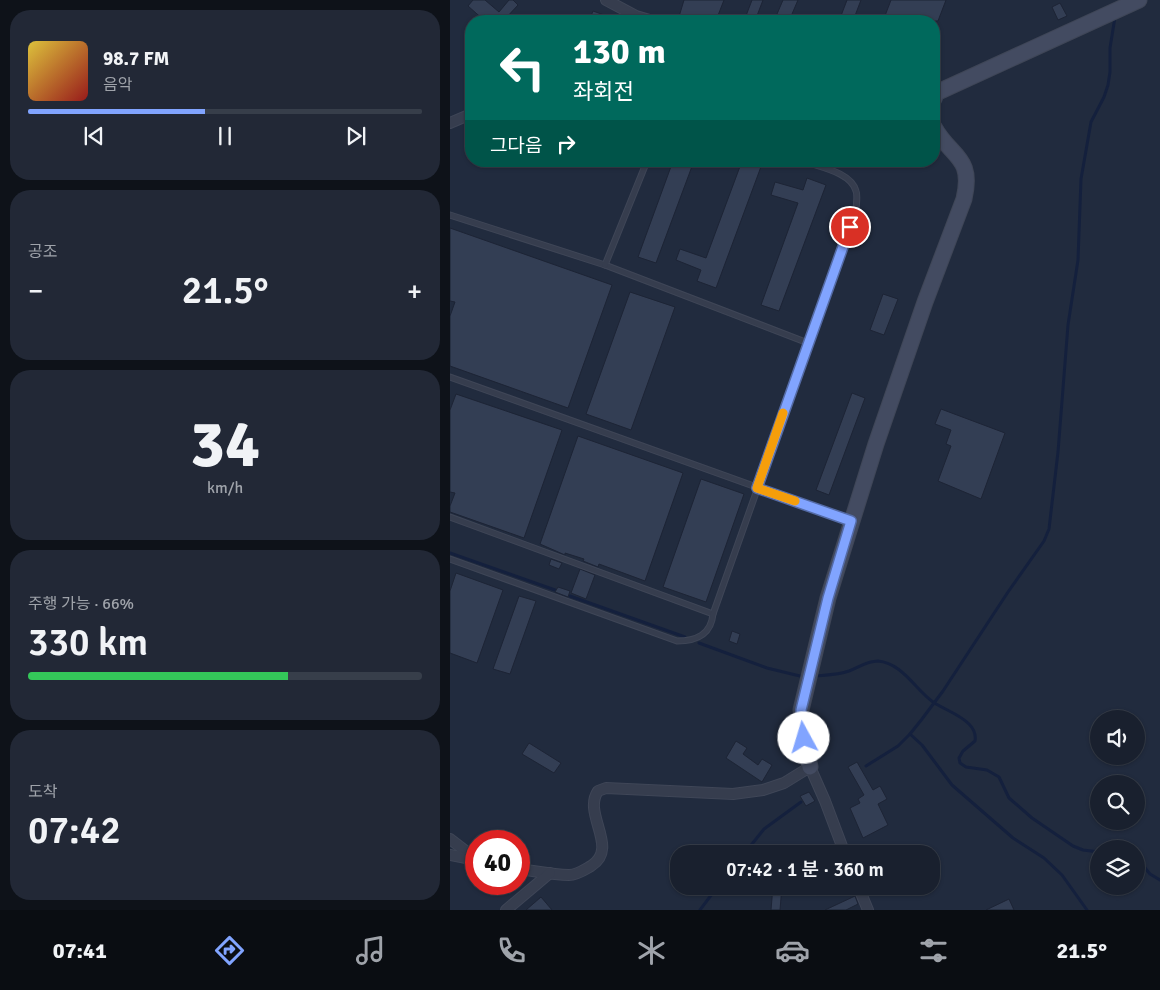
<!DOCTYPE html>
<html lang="ko">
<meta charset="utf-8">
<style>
:root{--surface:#19202e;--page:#222836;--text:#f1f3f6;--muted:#9fa3aa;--line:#373e4a;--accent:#81a4ff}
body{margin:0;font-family:Signika,"Noto Sans KR",sans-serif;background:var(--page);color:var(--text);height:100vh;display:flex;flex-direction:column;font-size:19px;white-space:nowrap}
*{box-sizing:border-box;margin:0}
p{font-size:16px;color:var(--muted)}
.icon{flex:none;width:28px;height:28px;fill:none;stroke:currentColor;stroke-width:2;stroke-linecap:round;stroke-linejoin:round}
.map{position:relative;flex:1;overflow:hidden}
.side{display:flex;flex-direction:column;gap:10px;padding:10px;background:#0e1219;width:450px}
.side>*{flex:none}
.top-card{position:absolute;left:15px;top:15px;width:475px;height:152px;border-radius:20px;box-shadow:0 1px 4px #0004,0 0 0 1px var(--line);background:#00695c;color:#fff;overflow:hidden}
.tools{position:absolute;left:640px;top:710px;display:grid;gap:10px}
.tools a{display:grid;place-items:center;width:55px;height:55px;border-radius:50%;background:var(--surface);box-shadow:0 1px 4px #0004,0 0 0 1px var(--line);font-size:25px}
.speed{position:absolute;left:15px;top:830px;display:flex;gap:10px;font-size:25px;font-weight:700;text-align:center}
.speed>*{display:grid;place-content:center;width:65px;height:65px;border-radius:50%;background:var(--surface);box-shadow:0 1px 4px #0004,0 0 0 1px var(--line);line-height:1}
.speed .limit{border:8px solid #d22;background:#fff;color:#111}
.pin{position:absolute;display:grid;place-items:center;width:42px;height:42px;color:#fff;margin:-21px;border:2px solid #fff;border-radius:50%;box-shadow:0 1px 5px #0007}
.me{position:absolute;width:55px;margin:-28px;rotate:354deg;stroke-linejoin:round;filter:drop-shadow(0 0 4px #0008)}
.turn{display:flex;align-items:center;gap:18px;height:105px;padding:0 25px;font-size:22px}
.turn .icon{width:65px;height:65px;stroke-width:2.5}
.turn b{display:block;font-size:35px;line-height:42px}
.then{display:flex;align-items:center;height:48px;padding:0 25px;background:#0003;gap:10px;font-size:19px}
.big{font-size:38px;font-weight:600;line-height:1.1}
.side .widget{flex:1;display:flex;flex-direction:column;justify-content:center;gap:8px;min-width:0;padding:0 18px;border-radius:20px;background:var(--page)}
.side .dial{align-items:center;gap:0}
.dial b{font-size:65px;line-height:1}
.song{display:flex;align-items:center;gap:15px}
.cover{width:60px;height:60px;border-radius:8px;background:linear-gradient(135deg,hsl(50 70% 55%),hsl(0 70% 35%))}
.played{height:5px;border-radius:2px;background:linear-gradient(90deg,var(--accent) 45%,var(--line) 45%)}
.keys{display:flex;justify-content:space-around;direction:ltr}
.heat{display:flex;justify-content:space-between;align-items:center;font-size:28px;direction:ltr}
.charge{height:8px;border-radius:4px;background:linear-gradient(90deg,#34c759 66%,var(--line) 0)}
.trip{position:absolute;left:220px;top:845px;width:270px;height:50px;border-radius:20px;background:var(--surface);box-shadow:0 1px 4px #0004,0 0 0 1px var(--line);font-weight:600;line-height:50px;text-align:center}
.dock{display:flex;height:80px;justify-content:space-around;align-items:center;background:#0a0d12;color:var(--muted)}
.dock .icon{width:35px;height:35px}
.dock .on{color:var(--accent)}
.dock b{font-size:22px;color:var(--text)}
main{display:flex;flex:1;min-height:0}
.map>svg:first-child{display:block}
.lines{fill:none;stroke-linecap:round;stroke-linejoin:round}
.stream{stroke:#14203d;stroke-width:3}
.building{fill:#333e54;stroke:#1d2435}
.lane-casing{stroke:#3f4657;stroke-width:7}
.street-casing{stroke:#3f4657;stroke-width:12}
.secondary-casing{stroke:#3f4657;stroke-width:17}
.lane{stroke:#363d4e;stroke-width:5}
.street{stroke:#363d4e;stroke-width:10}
.secondary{stroke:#434b61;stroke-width:15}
.route-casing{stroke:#546ba6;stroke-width:12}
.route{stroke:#81a4ff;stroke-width:9}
.slow{stroke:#f59e0b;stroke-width:9}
</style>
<main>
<section class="side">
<div class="widget">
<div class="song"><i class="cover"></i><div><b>98.7 FM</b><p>음악</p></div></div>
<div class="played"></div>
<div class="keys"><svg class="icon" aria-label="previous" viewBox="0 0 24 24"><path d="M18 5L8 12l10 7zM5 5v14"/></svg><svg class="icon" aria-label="pause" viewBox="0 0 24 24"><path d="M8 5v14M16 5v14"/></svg><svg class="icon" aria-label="next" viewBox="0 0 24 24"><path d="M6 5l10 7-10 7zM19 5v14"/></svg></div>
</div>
<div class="widget"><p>공조</p>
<div class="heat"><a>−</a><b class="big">21.5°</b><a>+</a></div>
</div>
<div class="widget dial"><b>34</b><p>km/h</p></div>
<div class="widget"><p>주행 가능 · 66%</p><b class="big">330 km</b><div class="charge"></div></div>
<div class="widget"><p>도착</p><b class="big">07:42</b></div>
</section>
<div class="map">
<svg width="710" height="910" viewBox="0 0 710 910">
<rect width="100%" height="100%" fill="#212b3e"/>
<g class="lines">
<!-- stream -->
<g class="stream">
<polyline points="0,553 105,590"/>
<polyline points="120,596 235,637"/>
<polyline points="249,643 317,668 354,677"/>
<path d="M365 676C376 675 388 675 399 671 409 667 417 661 428 661 452 663 465 689 483 702 495 710 509 714 519 724 524 729 526 735 525 741L513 751 509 758 510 763 516 767 537 770 549 777 559 798 582 818 623 846 633 850 649 852"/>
<polyline points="460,734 472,745 502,785 563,838 594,858 612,875 637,910"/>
<polyline points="416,766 448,746 460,734 472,719 493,691 558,592 594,541 599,529 608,452 618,325 628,260 631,179 641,122 654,97 658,85 660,72 660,48 665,17"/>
<polyline points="294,854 314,829 351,802"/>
<polyline points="686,857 700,874 710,880"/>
<polyline points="250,910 268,886"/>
</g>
</g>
<!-- building -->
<g class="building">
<polygon points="23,0 35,0 49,12 59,0 63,0 68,5 56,18 59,21 35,21 18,6"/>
<polygon points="234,0 274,0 267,18 266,17 264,21 232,21 228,20"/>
<polygon points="302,0 313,0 305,21 294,21"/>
<polygon points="333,0 348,0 339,21 324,21"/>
<polygon points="397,0 411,0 403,21 389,21"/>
<polygon points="441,0 496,0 488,21 433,21"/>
<polygon points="610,3 617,16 608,20 602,7"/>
<polygon points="143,11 168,20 168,21 139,21"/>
<polygon points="223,161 244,161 206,263 188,257"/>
<polygon points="292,161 305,161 312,164 266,288 247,281 251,270 226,260 230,249 256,258"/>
<polygon points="357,178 376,185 329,311 311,305 348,203 321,195 325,182 353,190"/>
<polygon points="0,228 162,285 118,408 0,366 0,316 5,302 0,301"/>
<polygon points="180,292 225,307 181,430 136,414"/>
<polygon points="433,294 448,299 434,335 420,330"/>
<polygon points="402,393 415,398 379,495 366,490"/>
<polygon points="6,394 112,430 74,538 0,512 0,506 5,493 0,492 0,410"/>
<polygon points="491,409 555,433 531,499 488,481 501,446 496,444 501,430 485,424"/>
<polygon points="128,436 233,473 195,581 149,564 148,567 133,561 134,559 115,553 115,555 90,544"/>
<polygon points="251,479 294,494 256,602 213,587"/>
<polygon points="101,559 112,563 109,569 99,565"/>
<polygon points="130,569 145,575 136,599 121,593"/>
<polygon points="6,573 53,590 27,663 0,653 0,591"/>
<polygon points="108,587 120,591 118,597 105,592"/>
<polygon points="69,596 86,601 60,674 43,669"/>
<polygon points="282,631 290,634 287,644 279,641"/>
<polygon points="286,741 297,748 293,754 308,765 312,759 322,765 312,782 276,758"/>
<polygon points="79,743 111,763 104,773 72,754"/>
<polygon points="407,762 423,790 430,786 437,799 428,804 438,825 413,838 400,808 410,803 408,799 414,795 398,767"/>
<polygon points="359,792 365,801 356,806 350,796"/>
<polygon points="323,886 332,886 330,910 321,910"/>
<polygon points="405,896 408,904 396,910 375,910"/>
<polygon points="91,897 102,910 76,910"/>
<polygon points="559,899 564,910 536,910"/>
</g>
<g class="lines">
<!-- lane casing -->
<g class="lane-casing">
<g id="lane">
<polyline points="0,215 155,265 358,343"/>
<polyline points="155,265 197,161"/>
<polyline points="0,377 401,521"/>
<polyline points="0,517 263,614"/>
<path d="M0 559 227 641C246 641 261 635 263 614L406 211C406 205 408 196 406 191 401 172 369 167 353 161"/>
</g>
</g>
<!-- street casing -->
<g class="street-casing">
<g id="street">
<polyline points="156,0 186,16 203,21"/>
<polyline points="0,123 21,114"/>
<polyline points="0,839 26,859"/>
<polyline points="0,855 26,860"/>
<path d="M69 869C85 871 103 875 119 875 127 875 134 870 141 866 170 848 132 814 148 791L156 788 283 794 313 790 334 783 360 767 375 801 395 854"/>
<polyline points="408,886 418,910"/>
<polyline points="56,910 100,873"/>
</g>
</g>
<!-- secondary casing -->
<g class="secondary-casing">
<g id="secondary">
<polyline points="484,99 486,93 689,0"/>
<path d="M360 767 354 738 351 710 378 598 426 444 475 302 514 199C524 156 501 158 484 127"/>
</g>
</g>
<!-- lane -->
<use href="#lane" class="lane"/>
<!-- street -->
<use href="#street" class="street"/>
<!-- secondary -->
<use href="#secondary" class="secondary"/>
</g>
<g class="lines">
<!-- route casing -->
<g class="route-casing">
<polyline id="route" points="354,738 351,710 378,598 401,521 307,488 400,227"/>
</g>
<!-- route -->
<use href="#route" class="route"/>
<!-- slow -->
<polyline class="slow" points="333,413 307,488 345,501"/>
</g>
</svg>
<div class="tools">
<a><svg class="icon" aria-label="sound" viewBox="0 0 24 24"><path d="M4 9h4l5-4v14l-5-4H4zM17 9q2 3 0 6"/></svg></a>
<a><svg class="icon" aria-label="search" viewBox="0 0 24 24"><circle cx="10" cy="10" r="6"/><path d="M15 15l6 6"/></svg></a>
<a><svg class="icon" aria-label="layers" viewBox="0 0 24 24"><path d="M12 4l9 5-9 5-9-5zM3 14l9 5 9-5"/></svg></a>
</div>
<div class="speed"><div class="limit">40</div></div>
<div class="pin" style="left:400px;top:227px;background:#d93025"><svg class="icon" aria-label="arrive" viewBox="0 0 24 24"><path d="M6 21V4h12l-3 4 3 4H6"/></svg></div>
<svg class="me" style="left:354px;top:738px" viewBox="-20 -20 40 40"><circle r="19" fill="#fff"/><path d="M0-13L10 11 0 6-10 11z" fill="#81a4ff"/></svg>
<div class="trip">07:42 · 1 분 · 360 m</div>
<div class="top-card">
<div class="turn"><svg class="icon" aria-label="left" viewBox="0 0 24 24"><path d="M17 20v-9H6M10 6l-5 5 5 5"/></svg><div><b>130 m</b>좌회전</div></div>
<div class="then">그다음<svg class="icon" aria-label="right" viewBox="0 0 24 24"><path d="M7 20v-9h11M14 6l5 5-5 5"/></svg></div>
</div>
</div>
</main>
<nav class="dock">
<b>07:41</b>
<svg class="icon on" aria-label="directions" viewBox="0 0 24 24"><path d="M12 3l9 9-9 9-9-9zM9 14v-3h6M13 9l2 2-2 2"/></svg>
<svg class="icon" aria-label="music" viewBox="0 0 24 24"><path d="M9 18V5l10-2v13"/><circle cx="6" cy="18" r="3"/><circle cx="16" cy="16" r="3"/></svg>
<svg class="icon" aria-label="phone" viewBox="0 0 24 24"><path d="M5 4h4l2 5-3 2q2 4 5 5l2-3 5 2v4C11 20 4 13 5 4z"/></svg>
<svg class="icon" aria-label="climate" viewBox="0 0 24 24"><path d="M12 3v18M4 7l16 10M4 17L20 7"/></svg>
<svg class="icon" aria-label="car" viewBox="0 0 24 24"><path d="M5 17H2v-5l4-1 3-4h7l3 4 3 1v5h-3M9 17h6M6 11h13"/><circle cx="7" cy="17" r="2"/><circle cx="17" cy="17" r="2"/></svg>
<svg class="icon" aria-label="filters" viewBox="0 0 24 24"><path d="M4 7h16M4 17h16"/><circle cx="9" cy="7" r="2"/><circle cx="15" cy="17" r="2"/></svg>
<b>21.5°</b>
</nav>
